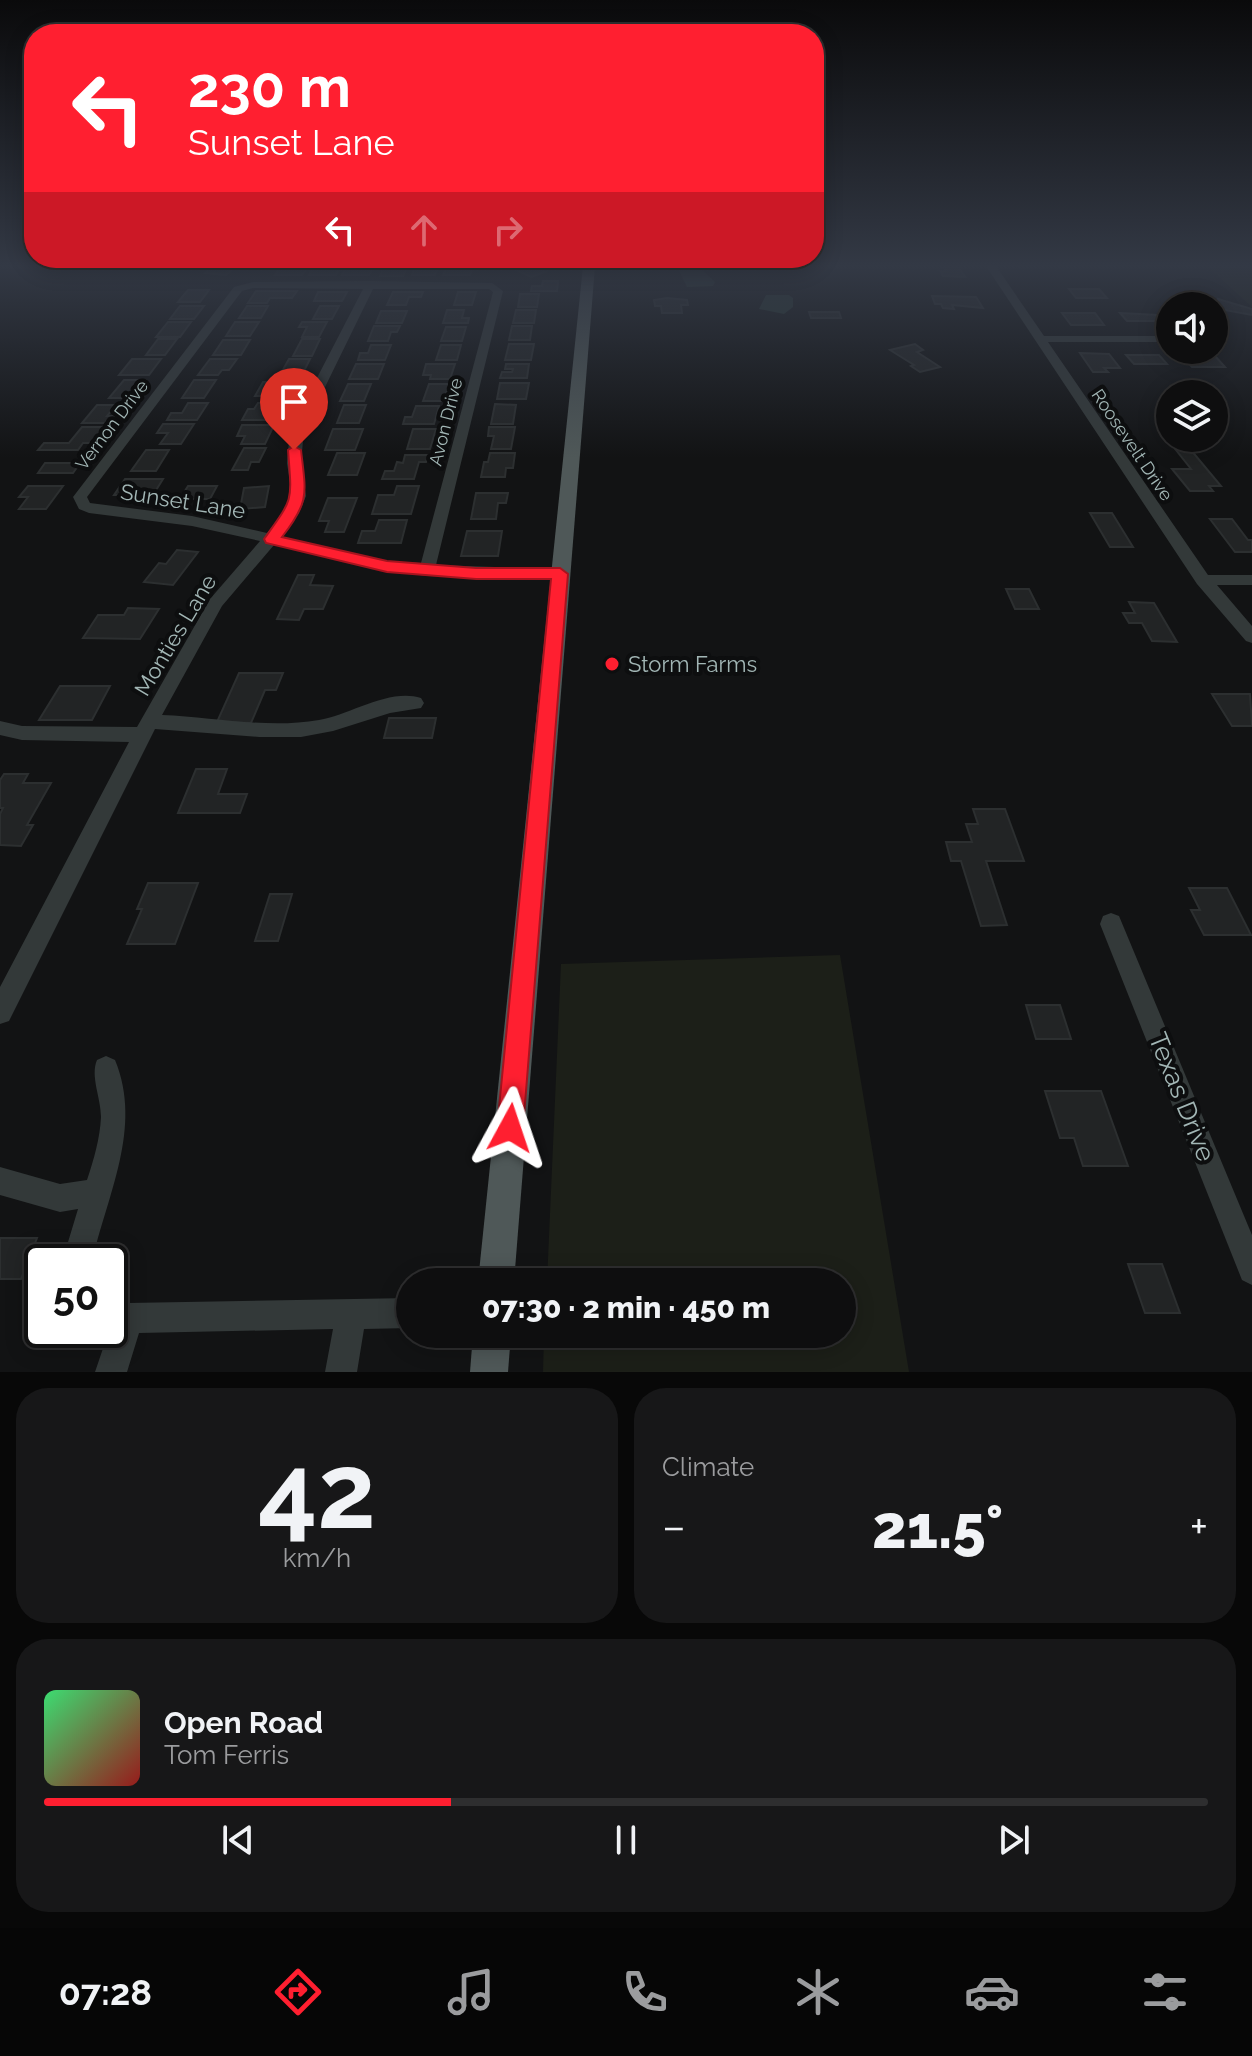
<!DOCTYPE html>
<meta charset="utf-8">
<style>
:root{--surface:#0e0e0f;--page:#171718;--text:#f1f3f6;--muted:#9b9c9e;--line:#2e2e2f;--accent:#ff1f30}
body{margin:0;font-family:Raleway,sans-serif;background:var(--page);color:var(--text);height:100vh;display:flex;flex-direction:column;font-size:30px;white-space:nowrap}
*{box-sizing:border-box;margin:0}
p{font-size:26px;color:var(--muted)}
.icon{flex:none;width:44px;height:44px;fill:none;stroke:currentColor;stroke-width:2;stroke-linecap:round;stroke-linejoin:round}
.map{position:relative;height:1372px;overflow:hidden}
.details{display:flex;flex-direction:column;gap:16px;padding:16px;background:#080808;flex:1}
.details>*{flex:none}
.top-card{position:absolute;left:24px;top:24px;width:800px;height:244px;border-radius:32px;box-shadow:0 4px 20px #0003,0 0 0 2px var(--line);background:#ff1f30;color:#fff;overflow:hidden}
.controls{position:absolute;left:1156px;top:292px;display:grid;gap:16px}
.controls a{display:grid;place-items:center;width:72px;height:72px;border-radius:50%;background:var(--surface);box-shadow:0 4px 20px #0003,0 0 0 2px var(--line);font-size:40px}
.speed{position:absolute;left:24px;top:1244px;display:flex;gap:16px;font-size:40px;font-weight:700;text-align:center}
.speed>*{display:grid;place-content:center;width:104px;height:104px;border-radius:50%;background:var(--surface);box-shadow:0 4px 20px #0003,0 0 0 2px var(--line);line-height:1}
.speed .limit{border:4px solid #111;border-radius:12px;background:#fff;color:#111}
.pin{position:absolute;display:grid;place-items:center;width:68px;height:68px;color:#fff;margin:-82px -34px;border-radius:50% 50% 50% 0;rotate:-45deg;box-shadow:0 0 8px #0007}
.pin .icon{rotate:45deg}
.me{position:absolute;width:88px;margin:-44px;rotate:5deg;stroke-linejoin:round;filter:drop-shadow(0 0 6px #0008)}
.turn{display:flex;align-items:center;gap:28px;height:168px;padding:0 32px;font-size:36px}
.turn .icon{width:104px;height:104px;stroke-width:2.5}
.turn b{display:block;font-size:56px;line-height:68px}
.lanes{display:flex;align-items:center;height:76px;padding:0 32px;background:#0003;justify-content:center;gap:40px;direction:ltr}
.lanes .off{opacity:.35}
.big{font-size:60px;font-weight:800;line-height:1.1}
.details .widget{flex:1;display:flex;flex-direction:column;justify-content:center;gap:12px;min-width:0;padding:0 28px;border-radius:32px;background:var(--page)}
.details .dial{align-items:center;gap:0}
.dial b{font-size:104px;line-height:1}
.song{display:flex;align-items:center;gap:24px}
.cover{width:96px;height:96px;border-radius:12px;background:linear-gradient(135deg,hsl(140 70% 55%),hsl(0 70% 35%))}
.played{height:8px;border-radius:4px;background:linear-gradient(90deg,var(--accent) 35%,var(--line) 35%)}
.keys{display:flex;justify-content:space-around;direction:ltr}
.heat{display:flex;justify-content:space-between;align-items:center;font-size:44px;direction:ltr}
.details .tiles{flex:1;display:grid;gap:16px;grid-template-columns:1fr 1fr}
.widget:last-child{grid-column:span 2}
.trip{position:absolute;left:396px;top:1268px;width:460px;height:80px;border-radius:40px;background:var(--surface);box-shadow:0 4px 20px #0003,0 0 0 2px var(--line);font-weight:800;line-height:80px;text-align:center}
.dock{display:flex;height:128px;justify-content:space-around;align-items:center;background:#060606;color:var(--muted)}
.dock .icon{width:56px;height:56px}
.dock .current{color:var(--accent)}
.dock b{font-size:36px;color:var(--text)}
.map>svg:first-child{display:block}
.green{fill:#1c1f18}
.water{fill:#273933}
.building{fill:#222425;stroke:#2c2f30;stroke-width:2}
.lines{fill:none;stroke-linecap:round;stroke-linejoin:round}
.minor{fill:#333939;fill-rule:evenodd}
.major{fill:#4f5858;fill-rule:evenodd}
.route{fill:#ff1f30;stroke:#a6141f;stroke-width:2}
.poi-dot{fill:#ff1f30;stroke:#0d0e0f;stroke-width:3}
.labels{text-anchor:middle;stroke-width:8;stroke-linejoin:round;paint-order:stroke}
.far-street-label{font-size:18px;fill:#a2b6b5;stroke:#0d0e0f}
.street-label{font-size:22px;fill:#a2b6b5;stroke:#0d0e0f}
.poi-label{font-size:22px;fill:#a2b6b5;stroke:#0d0e0f;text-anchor:start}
.near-street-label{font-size:26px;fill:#a2b6b5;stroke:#0d0e0f}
</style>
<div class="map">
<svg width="1252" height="1372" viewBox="0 0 1252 1372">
<rect width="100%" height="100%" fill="#121314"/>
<!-- green -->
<g class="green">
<polygon points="1207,266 1252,266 1252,307"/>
<polygon points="840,955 909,1372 543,1372 544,1334 842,1334 842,1282 547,1282 561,964"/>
</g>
<!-- water -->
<g class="water">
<polygon points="677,266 698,266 715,282 713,286 687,287"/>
<polygon points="766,295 789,295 793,298 793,307 784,314 759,309"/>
</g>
<!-- building -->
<g class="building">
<polygon points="214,266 236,266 226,275 205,273"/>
<polygon points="314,266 332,266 340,268 336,275 309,275"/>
<polygon points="452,266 465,266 473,268 470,275 443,275 446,268"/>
<polygon points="523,266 539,266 535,268 545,272 531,277 514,269"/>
<polygon points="941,266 958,266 965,277 943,276 940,271 947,271"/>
<polygon points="281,267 308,267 302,275 275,275"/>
<polygon points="415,267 438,267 435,275 412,275"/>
<polygon points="346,268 373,268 369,275 342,275"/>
<polygon points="383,269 406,269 403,276 380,276"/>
<polygon points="543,281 558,281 557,291 531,291 532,286 542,286"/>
<polygon points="1069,289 1099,289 1107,298 1076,298"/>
<polygon points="188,290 209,290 200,302 178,302"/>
<polygon points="256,291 297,291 292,298 270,298 267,303 248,303"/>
<polygon points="318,292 347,292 342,301 314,301"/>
<polygon points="393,292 423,292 421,297 409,297 406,305 387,305"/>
<polygon points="458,292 476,292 472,305 454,305"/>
<polygon points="520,294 539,294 537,307 518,307"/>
<polygon points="932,296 976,297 983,308 952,305 954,309 943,308 941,304 935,304"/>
<polygon points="667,298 687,300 688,305 681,305 682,313 662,313 661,306 655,306 654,300"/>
<polygon points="1218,299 1252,309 1252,315 1219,309"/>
<polygon points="180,306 204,306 194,319 170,319"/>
<polygon points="247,306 268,306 261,318 239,318"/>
<polygon points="320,306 339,306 332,319 313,319"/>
<polygon points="447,310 464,310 462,318 469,318 468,323 443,323"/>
<polygon points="516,310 536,310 534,323 513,323"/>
<polygon points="381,311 407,311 402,323 376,323"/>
<polygon points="809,312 839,312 841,318 811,318"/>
<polygon points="1062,313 1095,313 1104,325 1071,325"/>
<polygon points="1120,313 1158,315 1164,321 1127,321"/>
<polygon points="168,322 191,322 180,337 156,337"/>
<polygon points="235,322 259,322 250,336 226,336"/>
<polygon points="302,322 327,322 319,337 302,337 307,327 299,327"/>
<polygon points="374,326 400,326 397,332 391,332 388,341 368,341"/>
<polygon points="512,326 532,326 530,340 509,340"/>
<polygon points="446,327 466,327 462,341 441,341"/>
<polygon points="158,339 177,339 165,355 146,355"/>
<polygon points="302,339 320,339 312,356 293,356"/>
<polygon points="223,340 250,340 241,355 213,355"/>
<polygon points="509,344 534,344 531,360 505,360"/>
<polygon points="915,344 923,350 917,352 940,367 920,372 911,366 914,365 890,350"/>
<polygon points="371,345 391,345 385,360 358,360 360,353 368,353"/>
<polygon points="441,345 461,345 457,360 436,360"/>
<polygon points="1080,353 1109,354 1120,368 1104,368 1108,372 1093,372"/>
<polygon points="1126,355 1159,355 1167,364 1134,364"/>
<polygon points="1183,357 1216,357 1225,367 1192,367"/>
<polygon points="132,359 161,359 149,375 119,375"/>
<polygon points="210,359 237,359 229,370 222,370 218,375 198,375"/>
<polygon points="289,359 310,359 302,375 280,375"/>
<polygon points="356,364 384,364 378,379 349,379"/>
<polygon points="426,364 455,364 450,379 430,379 431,375 423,375"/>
<polygon points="506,364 529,364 527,378 500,378 502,372 512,372 513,369 505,369"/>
<polygon points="124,380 145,380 131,398 109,398"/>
<polygon points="194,380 216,380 204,398 182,398"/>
<polygon points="263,382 284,382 276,396 255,396"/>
<polygon points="500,383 529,383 526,399 497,399"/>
<polygon points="348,384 371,384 364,401 340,401"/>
<polygon points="429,384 449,384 444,401 423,401"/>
<polygon points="188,403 208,403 197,420 167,420 171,413 182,413"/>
<polygon points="258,403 286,403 277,420 242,420 248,409 254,409"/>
<polygon points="495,404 516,405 513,424 491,424"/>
<polygon points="97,405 116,405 107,416 117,416 111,423 82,423"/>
<polygon points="344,405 366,405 359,423 337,423"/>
<polygon points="416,406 439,406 434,424 403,424 405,417 412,417"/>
<polygon points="163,424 194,424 181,444 160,444 168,433 157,433"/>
<polygon points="242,425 274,425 265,444 241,444 245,436 237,436"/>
<polygon points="82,427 108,427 96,443 83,443 78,450 38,450 44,443 69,443"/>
<polygon points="489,427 515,427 511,449 491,449 494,436 488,436"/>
<polygon points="333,429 363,429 355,450 325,450"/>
<polygon points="413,429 436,429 430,449 407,449"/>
<polygon points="244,448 266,448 259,462 251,462 248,470 232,470"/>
<polygon points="146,450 169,450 156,471 131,471"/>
<polygon points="1176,450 1191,450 1221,486 1209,486 1213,491 1190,491 1172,469 1191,469"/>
<polygon points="337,453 365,453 357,475 328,475"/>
<polygon points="490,453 515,453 513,468 506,468 505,477 481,477 484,462 488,462"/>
<polygon points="405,455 428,455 426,462 419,462 414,479 382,479 385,471 394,471 397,462 403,463"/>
<polygon points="45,463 80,463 73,473 38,473"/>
<polygon points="125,479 163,479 153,495 114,495"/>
<polygon points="28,486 63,486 46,509 19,509 28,497 19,497"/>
<polygon points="188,486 217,486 210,499 180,499"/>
<polygon points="269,486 265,507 240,509 244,488"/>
<polygon points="397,486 419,486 411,514 372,514 378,495 394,495"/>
<polygon points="476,493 508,493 506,503 498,503 496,519 471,519"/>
<polygon points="328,498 357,498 344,532 325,532 329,521 319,521"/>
<polygon points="1090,513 1112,513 1133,547 1110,547"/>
<polygon points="1210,519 1232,519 1248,540 1252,540 1252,552 1235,552"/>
<polygon points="379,520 407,520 401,543 358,543 362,531 375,531"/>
<polygon points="467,531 502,531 498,556 461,556"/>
<polygon points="177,550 198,552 173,585 144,582 159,563 166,564"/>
<polygon points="298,575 314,575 310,585 333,586 323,609 304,609 299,620 277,619"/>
<polygon points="1006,589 1029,589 1039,609 1015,609"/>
<polygon points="1129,602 1154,603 1177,642 1152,641 1142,623 1129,623 1123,613 1135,613"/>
<polygon points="128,608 159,609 140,639 83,638 98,615 124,615"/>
<polygon points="239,673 283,673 276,690 265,690 251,723 217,722"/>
<polygon points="60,686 110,686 92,720 39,720"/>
<polygon points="1212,694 1250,694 1252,726 1232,726"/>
<polygon points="389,718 436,718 432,738 384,738"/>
<polygon points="196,769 227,769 218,794 247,794 240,813 178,813"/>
<polygon points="4,774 28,774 23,783 51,783 27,825 33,825 21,846 0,845 0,814 3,808 0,808 0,780"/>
<polygon points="973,809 1005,809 1024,861 986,861 1007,925 981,926 961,861 951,861 946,842 972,842 966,824 978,824"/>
<polygon points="148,883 198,883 175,944 127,944 142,909 137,909"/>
<polygon points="1189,888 1227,888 1251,935 1204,935 1191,910 1200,910"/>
<polygon points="270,894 292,894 278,941 255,941"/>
<polygon points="1026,1005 1060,1005 1071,1039 1036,1039"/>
<polygon points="1045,1091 1101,1091 1128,1166 1083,1166 1074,1138 1060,1138"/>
<polygon points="0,1238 37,1238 21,1279 0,1279"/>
<polygon points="1128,1264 1162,1264 1180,1313 1145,1313"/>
</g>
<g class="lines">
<!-- minor -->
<g class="minor">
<polygon points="986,266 996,266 1044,336 1170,336 1170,342 1048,342 1208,575 1252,575 1252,585 1217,585 1252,626 1252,643 1246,641 1197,584"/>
<path d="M370 281 492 283 503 291 436 565 560 569 568 574 560 579 427 576 387 571 274 545 222 606 162 715C214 717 267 729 319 720 350 715 389 688 421 698L424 703 421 708 390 713 333 731 301 737H259L155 729 9 1021 0 1024V987L129 742 22 740 0 735V721L22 726 137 727 210 599 260 541 192 526 89 513 79 509 73 497 234 287 253 282ZM253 288 363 289 290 430 287 463 292 496 285 512 267 533 192 516 90 503 87 497 242 291ZM373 289H489L493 292 421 563 387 561 280 537 299 513 306 496 301 463 304 430Z"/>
<polygon points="1111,913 1119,916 1252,1235 1252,1285 1242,1280 1100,924 1103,916"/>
<path d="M106 1056 115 1060C143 1128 107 1195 92 1262H62L78 1209 60 1212 0 1195V1167L60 1184 87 1180C94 1159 100 1138 101 1117 101 1098 90 1076 97 1060Z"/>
<polygon points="410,1298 410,1328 364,1329 357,1372 325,1372 333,1329 139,1333 127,1372 95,1372 117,1307 128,1303"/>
</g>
<!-- major -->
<g class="major">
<polygon points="583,266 595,266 514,1282 478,1282"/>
<polygon points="473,1334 511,1334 508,1372 470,1372"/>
</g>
</g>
<!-- sky -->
<linearGradient id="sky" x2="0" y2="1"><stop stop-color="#0a0a0b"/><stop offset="0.58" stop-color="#333945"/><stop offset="1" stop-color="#333945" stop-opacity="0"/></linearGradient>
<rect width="1252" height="458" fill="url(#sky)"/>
<!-- route -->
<path class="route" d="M294 446 301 450C306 494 310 501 282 537L387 561 476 568H560L568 574 523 1128 519 1137 510 1141 501 1137 497 1128 551 579H476L387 572 266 543 264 539C294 497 292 503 288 450Z"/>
<!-- markers -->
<circle class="poi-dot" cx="612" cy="664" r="8"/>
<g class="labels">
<!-- far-street labels -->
<g class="far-street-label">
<text transform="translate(446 422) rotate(-76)" y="6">Avon Drive</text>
<text transform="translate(112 425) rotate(-53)" y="6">Vernon Drive</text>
<text transform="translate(1132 445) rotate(56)" y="6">Roosevelt Drive</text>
</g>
<!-- street labels -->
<g class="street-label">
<text transform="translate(183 501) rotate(9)" y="8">Sunset Lane</text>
<text transform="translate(175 635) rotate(-59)" y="8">Monties Lane</text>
</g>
<!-- poi labels -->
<g class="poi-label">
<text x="628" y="672">Storm Farms</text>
</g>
<!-- near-street labels -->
<g class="near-street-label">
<text transform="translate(1182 1097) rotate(68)" y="9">Texas Drive</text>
</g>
</g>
</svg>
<div class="controls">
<a><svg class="icon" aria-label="sound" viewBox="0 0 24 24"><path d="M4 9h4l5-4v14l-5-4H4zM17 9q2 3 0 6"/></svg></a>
<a><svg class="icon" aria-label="layers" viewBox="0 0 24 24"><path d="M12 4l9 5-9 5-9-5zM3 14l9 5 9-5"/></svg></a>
</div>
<div class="speed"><div class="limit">50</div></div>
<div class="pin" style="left:294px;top:450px;background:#d93025"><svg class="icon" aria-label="arrive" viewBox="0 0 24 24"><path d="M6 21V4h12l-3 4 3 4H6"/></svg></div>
<svg class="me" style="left:510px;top:1128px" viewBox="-20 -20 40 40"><path d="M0-17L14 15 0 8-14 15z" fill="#ff1f30" stroke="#fff" stroke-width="4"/></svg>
<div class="trip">07:30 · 2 min · 450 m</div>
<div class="top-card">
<div class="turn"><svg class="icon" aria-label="left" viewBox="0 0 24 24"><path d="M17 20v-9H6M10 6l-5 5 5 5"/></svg><div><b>230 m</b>Sunset Lane</div></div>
<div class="lanes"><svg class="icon" aria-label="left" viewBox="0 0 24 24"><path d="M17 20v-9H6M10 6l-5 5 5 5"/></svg><svg class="icon off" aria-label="ahead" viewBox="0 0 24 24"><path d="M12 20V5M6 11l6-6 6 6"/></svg><svg class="icon off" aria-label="right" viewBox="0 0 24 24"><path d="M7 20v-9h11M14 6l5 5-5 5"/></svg></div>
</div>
</div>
<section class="details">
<div class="tiles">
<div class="widget dial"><b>42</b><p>km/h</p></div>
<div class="widget"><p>Climate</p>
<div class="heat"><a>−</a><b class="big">21.5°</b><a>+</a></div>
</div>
<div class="widget">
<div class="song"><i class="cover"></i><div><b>Open Road</b><p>Tom Ferris</p></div></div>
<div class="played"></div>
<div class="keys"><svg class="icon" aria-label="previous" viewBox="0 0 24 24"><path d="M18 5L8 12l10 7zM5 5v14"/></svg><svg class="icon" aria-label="pause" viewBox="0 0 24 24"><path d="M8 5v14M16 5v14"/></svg><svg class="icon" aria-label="next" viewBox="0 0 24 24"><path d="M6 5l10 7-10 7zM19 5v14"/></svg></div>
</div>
</div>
</section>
<nav class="dock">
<b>07:28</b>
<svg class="icon current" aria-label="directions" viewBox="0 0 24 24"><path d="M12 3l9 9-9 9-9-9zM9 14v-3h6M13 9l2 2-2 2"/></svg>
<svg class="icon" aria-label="music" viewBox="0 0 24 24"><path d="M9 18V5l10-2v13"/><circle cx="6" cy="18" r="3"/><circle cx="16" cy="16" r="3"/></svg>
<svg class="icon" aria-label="phone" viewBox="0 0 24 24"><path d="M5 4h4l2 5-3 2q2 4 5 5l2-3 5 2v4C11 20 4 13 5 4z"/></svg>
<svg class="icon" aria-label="climate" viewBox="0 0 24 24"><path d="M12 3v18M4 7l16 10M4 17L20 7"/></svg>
<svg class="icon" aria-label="car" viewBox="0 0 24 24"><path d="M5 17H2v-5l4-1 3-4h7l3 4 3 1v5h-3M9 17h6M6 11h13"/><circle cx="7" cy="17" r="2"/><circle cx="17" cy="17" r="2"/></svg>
<svg class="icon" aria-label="filters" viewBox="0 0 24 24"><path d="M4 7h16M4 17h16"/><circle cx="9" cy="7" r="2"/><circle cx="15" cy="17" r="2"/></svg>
</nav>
